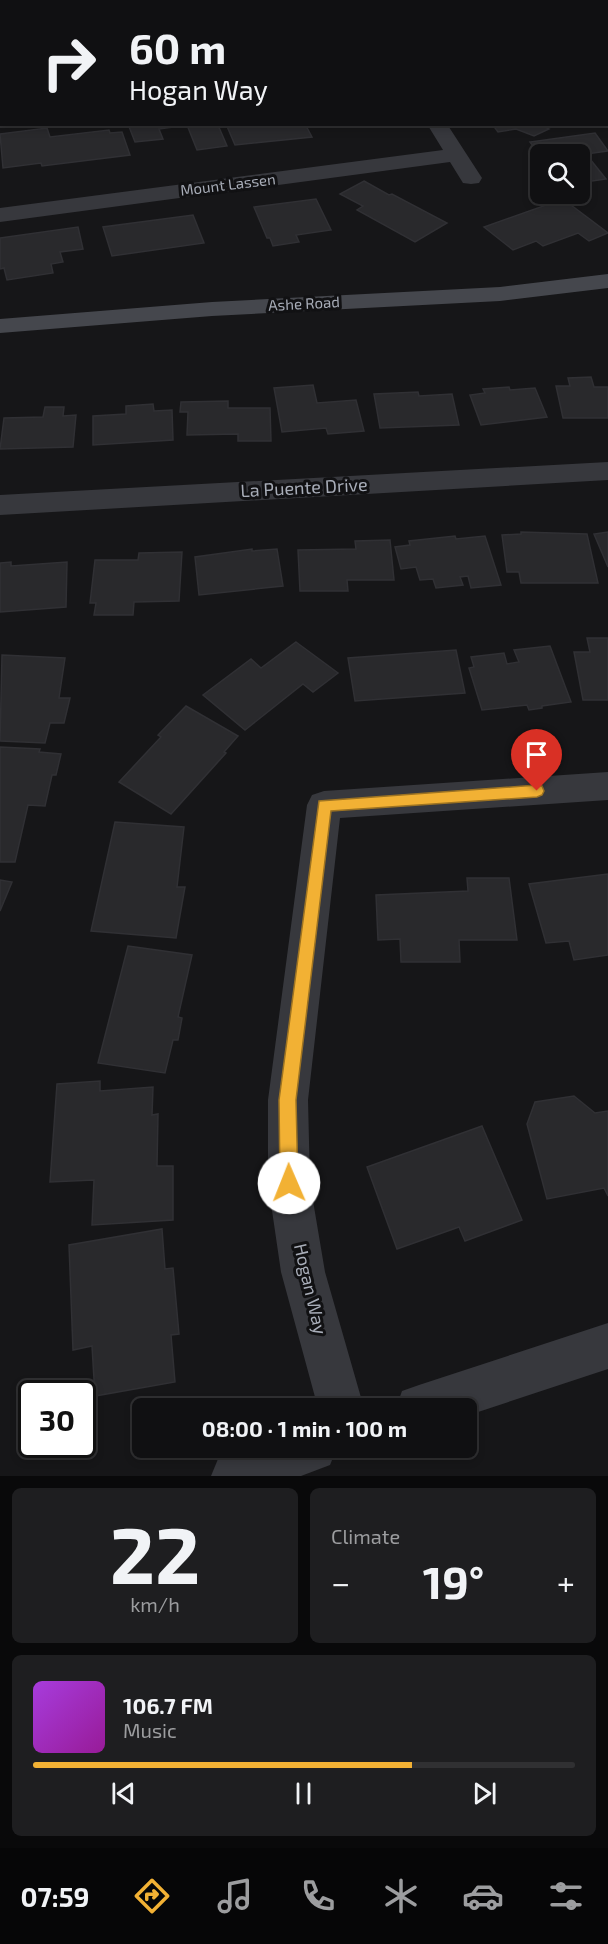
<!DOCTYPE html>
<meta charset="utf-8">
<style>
:root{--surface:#101012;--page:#1e1e20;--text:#f1f3f6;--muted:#9c9d9f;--line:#303032;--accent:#f2b134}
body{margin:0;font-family:"Exo 2",sans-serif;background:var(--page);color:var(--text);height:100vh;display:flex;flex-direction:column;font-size:22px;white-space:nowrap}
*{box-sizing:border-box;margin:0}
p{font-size:20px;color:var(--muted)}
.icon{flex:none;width:33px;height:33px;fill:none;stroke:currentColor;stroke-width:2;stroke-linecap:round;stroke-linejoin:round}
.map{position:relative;height:1476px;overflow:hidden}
.side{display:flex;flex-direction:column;gap:12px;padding:12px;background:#09090a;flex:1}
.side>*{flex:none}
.banner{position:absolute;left:0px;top:0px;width:609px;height:126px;box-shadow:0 3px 9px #0003,0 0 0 2px var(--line);background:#101012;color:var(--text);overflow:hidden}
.controls{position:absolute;left:530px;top:144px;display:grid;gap:12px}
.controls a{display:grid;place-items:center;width:60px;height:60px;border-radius:9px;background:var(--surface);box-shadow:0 3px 9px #0003,0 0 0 2px var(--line);font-size:30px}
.speed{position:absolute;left:18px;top:1380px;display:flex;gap:12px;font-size:30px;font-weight:700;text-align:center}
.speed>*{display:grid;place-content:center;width:78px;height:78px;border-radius:50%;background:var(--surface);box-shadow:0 3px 9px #0003,0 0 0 2px var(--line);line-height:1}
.speed .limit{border:3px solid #111;border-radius:9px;background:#fff;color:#111}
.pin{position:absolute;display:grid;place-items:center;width:51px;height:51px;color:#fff;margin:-62px -26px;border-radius:50% 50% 50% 0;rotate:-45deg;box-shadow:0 0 6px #0007}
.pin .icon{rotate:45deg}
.me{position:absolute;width:66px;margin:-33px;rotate:359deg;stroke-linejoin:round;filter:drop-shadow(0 0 4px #0008)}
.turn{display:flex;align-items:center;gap:21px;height:126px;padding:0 30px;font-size:27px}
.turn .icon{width:78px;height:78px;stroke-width:2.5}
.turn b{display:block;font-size:42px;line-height:51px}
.big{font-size:45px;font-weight:700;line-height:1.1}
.side .widget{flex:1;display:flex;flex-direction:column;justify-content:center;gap:9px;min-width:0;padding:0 21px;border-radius:9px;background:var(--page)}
.side .dial{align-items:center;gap:0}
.dial b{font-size:78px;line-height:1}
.song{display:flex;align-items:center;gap:18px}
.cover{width:72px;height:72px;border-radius:9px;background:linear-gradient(135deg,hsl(280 70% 55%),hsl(300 70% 35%))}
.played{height:6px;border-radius:3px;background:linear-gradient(90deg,var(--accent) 70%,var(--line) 70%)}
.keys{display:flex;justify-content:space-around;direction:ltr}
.heat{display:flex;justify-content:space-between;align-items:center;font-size:33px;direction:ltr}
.side .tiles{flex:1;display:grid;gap:12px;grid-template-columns:1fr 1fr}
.widget:last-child{grid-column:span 2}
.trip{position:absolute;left:132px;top:1398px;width:345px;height:60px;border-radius:9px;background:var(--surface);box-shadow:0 3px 9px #0003,0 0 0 2px var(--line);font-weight:700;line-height:60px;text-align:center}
.menu{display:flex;height:96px;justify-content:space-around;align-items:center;background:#060607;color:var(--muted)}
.menu .icon{width:42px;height:42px}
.menu .current{color:var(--accent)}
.menu b{font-size:27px;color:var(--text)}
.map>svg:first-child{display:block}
.building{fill:#29292c;stroke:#303034;stroke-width:1.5}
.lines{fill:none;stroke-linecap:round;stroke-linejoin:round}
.street{fill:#37383d;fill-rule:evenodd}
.secondary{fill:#45474d;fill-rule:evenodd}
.route{fill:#f2b134;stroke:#9d7322;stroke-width:1.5}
.labels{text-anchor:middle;stroke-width:6;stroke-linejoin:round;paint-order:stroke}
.far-street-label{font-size:15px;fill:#a8adb8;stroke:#111113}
.street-label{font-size:18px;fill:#a8adb8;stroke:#111113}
</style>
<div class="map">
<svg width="608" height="1476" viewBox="0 0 608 1476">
<rect width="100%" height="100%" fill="#161618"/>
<!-- building -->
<g class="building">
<polygon points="413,0 488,0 489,2 403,1"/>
<polygon points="537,0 598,0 600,2 539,2"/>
<polygon points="128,124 201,124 202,127 218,125 227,146 197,150 187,125 159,129 163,139 135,142"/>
<polygon points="226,124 305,124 312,137 235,145"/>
<polygon points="492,124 539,124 549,129 534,136 516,129 498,132"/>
<polygon points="47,128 50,137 109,130 110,133 122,132 130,155 42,166 41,163 3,168 0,134"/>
<polygon points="595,133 608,151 586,154 606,179 579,183 579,154 540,155 530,142"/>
<polygon points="364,181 389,195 392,194 447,223 415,242 357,210 363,206 340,194"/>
<polygon points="316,199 331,230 296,235 299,242 273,246 270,238 267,238 254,207"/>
<polygon points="563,199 608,233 589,241 578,233 543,246 536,241 513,250 484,227"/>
<polygon points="193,215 204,243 112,256 103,227"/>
<polygon points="78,227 83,249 60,252 63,262 51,264 53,273 7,280 4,268 0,269 0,238"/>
<polygon points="591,377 594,387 608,387 608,418 563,418 556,386 570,386 568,378"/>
<polygon points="313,385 317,403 356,400 364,431 328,434 326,428 282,432 274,388"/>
<polygon points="509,387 510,390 535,388 547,417 481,425 470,395 485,393 483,389"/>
<polygon points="418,392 419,396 452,394 459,425 380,428 374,394"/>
<polygon points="228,401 228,408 270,408 271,441 238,441 238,434 187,435 188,412 180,412 181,402"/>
<polygon points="153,404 154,411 172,410 173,440 93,445 93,416 126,414 126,406"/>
<polygon points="45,407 64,407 63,416 76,415 73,447 0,449 4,418 43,417"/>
<polygon points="521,532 587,534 598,583 521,583 519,572 507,572 502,535 521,534"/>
<polygon points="608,532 608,567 594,534"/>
<polygon points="455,536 456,539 485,536 501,585 471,588 468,576 460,577 463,585 436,588 433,579 420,580 416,567 401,569 395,547 410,545 409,541"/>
<polygon points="390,540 394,580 347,580 348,591 300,591 298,550 356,549 355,541"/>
<polygon points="252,549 252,551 277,549 283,586 199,595 195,557"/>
<polygon points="182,552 179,601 134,602 133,615 94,615 96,603 90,603 95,560 138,560 139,553"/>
<polygon points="11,562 11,566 67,562 66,607 0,612 0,563"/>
<polygon points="587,638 608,638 608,700 583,700 574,652 590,652"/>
<polygon points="296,642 338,673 313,692 303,684 245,730 203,695 251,659 261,668"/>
<polygon points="550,646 571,702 542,706 542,708 529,710 527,705 482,710 469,668 474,667 471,657 504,653 507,664 519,662 514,650"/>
<polygon points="456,650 465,693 355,701 348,658"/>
<polygon points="2,655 65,658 59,698 70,698 64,723 50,723 45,743 0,741"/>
<polygon points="186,706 238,736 224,752 226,753 171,814 119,782 161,737 158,735"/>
<polygon points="0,747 40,749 39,752 61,754 56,775 52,775 45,806 28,805 15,862 0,862"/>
<polygon points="115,822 184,827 177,887 185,887 176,938 91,931"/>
<polygon points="608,874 608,955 574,960 569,941 546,943 529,884"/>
<polygon points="467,878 509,878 517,940 459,940 460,962 401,962 400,939 378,940 376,895 468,891"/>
<polygon points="0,880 12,882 0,911"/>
<polygon points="128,946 192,955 178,1017 182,1018 178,1040 173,1040 165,1073 98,1063"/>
<polygon points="100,1081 100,1091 153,1087 152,1115 158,1114 157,1166 173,1166 173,1220 92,1225 94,1180 50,1182 57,1084"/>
<polygon points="574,1096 595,1113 608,1111 608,1196 604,1188 547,1199 527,1124 535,1102"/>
<polygon points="482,1126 522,1220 465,1241 459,1227 397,1249 367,1167"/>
<polygon points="162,1229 165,1269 173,1268 179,1334 171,1335 175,1382 95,1396 92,1346 73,1350 69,1245"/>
</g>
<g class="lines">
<!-- street -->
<g class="street">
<rect x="154" y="0" width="18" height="2"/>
<polygon points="300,0 325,0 299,2"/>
<polygon points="348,0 366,0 367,2 349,2"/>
<rect x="0" y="32" width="2" height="12"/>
<polygon points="427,124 447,124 482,178 479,183 471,184 463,183 450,162 0,222 0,208 443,150"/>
<polygon points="608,462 608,480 0,515 0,495"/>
<polygon points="608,772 608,800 340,818 308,1100 310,1183 325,1272 364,1408 318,1408 281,1272 268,1183 268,1100 307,805 312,795 324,791"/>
<polygon points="608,1323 608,1369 466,1416 466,1408 396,1408 402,1391 419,1385"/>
<polygon points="247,1448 337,1448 330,1465 301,1476 211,1476 218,1459"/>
</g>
<!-- secondary -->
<polygon class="secondary" points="608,274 608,288 500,301 212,316 0,333 0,319 212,302 500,287"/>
</g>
<!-- route -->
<polygon class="route" points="537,785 542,786 544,791 542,795 537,797 331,811 296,1100 298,1183 295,1190 289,1192 283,1190 280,1183 279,1100 319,801"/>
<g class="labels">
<!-- far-street labels -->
<g class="far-street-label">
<text transform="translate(228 185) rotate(-7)" y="5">Mount Lassen</text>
<text transform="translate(304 304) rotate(-3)" y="5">Ashe Road</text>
</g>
<!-- street labels -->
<g class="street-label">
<text transform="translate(304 488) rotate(-3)" y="6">La Puente Drive</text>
<text transform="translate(310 1289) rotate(77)" y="6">Hogan Way</text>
</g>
</g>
</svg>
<div class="controls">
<a><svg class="icon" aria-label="search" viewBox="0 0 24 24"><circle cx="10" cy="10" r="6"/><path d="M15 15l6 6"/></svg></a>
</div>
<div class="speed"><div class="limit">30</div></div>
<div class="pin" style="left:537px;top:791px;background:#d93025"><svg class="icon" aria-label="arrive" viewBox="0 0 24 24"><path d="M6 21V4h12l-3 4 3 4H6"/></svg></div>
<svg class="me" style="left:289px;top:1183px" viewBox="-20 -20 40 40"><circle r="19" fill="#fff"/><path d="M0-13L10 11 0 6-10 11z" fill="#f2b134"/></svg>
<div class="trip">08:00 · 1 min · 100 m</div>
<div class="banner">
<div class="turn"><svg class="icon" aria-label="right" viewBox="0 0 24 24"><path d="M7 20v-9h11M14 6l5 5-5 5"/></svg><div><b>60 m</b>Hogan Way</div></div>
</div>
</div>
<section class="side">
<div class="tiles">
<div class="widget dial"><b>22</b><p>km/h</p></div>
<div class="widget"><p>Climate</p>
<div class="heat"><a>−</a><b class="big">19°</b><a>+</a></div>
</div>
<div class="widget">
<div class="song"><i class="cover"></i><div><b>106.7 FM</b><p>Music</p></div></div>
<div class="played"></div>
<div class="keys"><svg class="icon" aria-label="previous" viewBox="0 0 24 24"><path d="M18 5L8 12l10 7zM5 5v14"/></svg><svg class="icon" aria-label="pause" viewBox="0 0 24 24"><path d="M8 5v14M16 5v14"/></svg><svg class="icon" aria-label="next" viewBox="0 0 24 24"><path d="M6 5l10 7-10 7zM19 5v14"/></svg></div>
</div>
</div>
</section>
<nav class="menu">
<b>07:59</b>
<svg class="icon current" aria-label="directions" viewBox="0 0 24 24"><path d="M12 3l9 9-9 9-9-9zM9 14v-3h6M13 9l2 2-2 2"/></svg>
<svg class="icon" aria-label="music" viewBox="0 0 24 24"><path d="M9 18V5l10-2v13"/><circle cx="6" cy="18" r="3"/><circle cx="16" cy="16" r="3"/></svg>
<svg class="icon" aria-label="phone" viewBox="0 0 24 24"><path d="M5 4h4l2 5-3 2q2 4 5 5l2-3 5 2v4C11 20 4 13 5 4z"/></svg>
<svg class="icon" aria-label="climate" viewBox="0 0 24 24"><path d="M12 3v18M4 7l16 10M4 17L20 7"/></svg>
<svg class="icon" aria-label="car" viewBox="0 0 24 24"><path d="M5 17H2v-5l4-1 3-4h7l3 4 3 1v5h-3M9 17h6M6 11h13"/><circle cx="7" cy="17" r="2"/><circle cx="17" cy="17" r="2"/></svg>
<svg class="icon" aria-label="filters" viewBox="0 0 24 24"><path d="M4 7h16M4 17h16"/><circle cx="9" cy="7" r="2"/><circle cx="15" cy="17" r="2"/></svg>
</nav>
